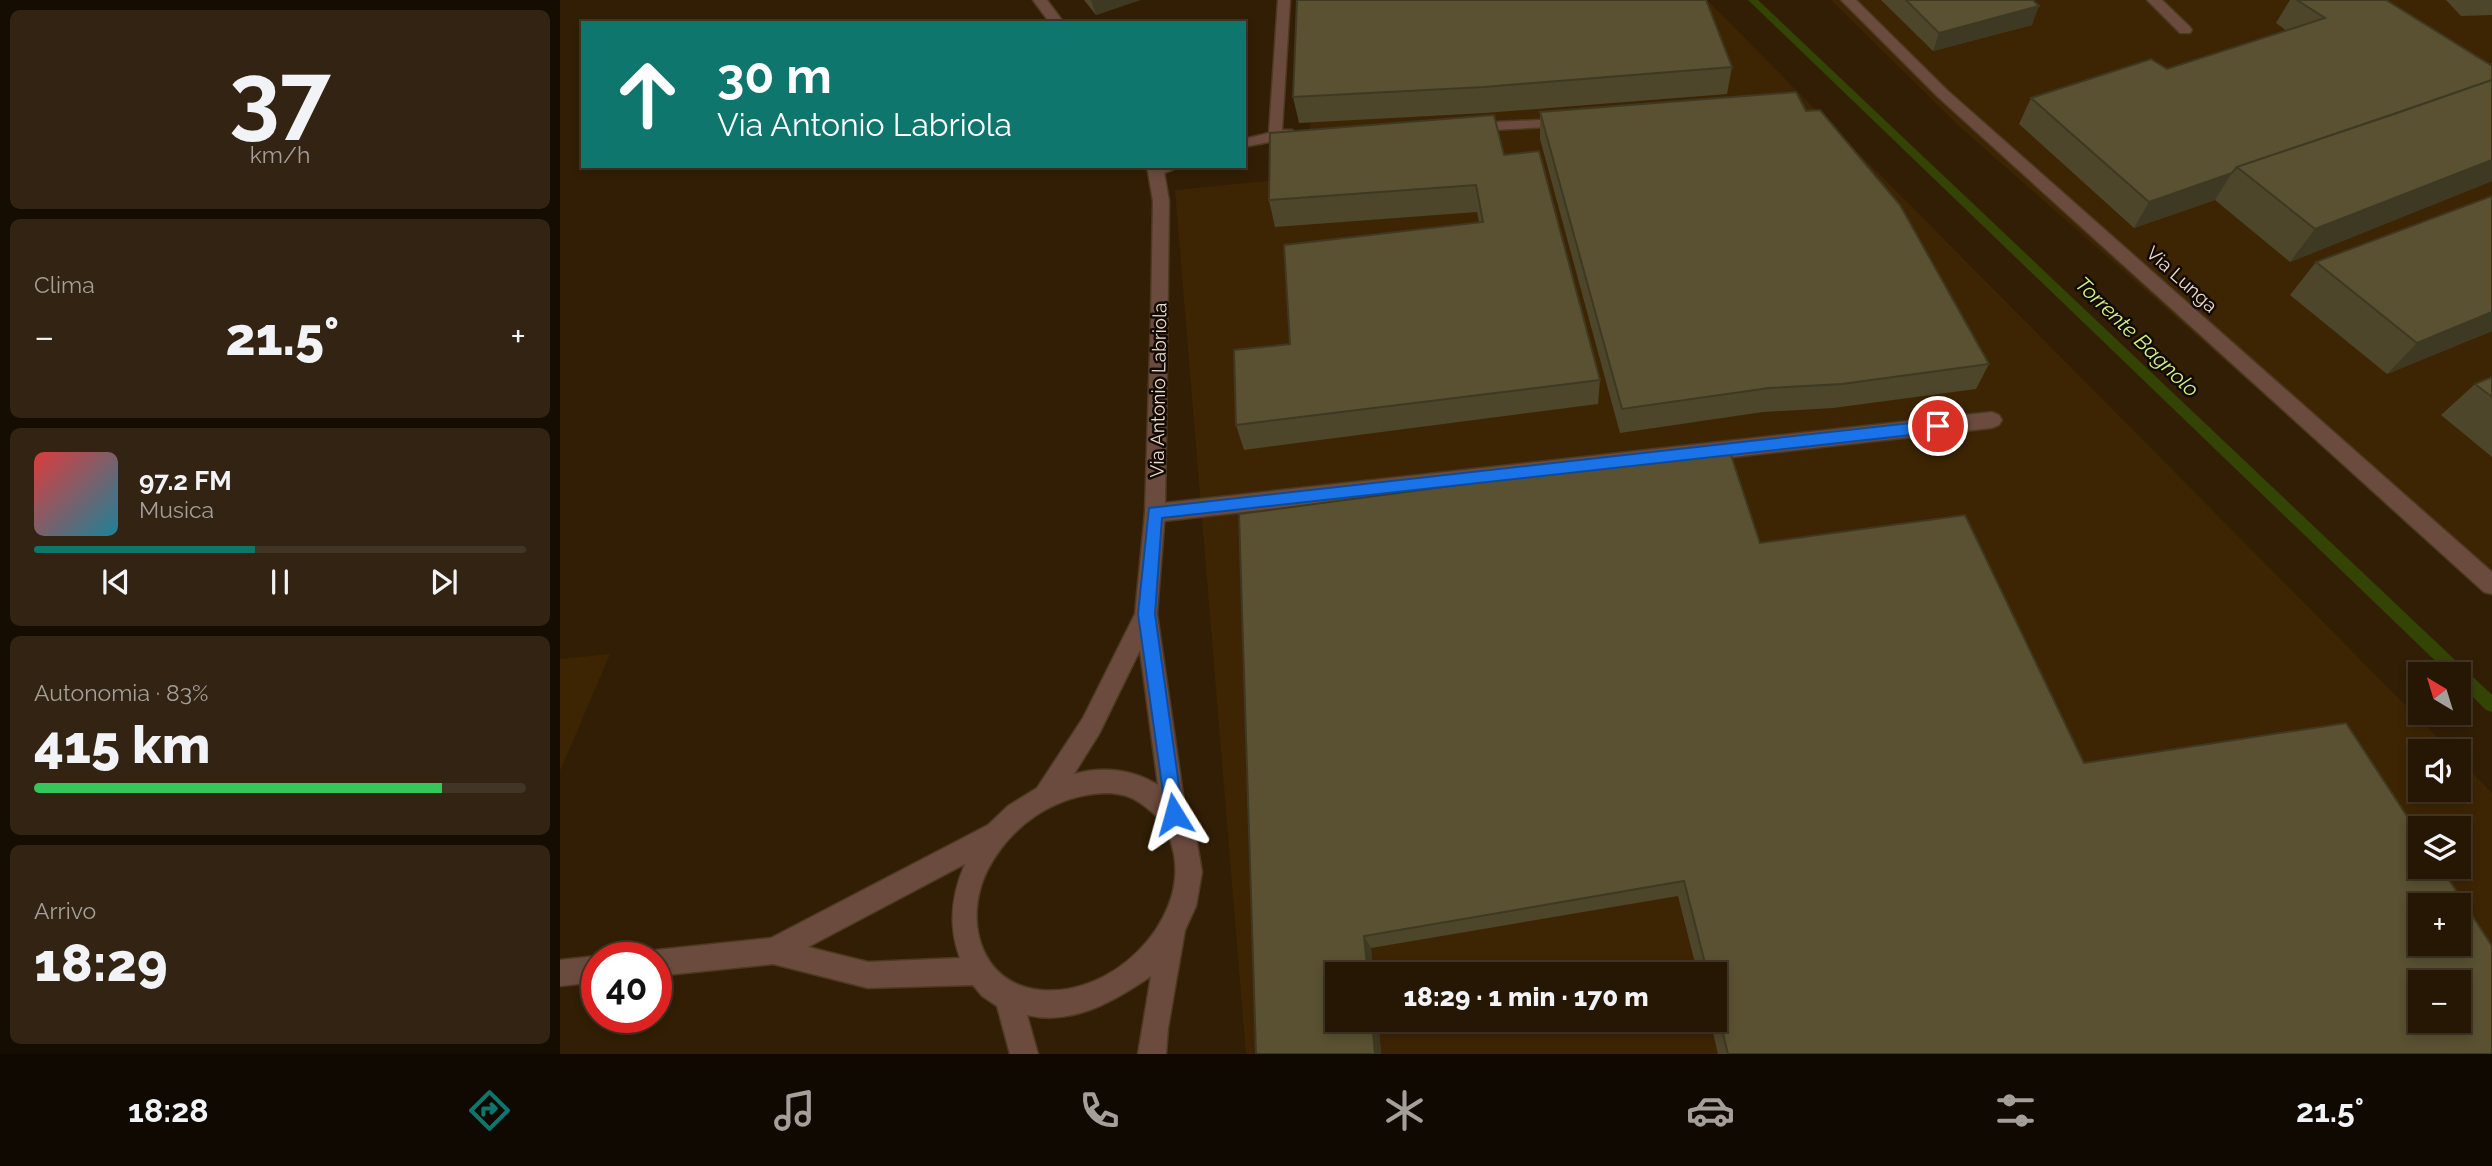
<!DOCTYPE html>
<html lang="it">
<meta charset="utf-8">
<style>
:root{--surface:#261604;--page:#322313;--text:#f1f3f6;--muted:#a49f9a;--line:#423526;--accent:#0f766e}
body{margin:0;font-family:Raleway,sans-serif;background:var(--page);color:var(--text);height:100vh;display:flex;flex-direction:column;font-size:26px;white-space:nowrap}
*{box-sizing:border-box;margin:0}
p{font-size:23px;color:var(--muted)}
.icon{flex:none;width:38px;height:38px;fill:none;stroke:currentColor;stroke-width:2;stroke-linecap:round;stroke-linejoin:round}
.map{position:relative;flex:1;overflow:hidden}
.drawer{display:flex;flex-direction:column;gap:10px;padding:10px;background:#150c02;width:560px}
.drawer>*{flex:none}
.guide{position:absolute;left:21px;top:21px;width:665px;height:147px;border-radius:0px;box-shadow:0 4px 10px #0003,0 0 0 2px var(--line);background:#0f766e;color:#fff;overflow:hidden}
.needle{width:46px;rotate:322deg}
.fabs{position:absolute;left:1848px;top:662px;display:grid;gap:14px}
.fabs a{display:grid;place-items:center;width:63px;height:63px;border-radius:0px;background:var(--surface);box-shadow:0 4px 10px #0003,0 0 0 2px var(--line);font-size:35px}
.speed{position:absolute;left:21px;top:942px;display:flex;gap:14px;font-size:35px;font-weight:700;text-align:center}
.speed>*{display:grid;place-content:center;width:91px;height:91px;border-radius:50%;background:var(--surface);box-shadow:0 4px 10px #0003,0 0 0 2px var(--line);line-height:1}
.speed .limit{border:10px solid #d22;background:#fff;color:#111}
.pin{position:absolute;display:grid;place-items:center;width:60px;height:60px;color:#fff;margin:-30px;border:4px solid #fff;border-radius:50%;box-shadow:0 2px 7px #0007}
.me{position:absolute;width:77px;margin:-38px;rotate:352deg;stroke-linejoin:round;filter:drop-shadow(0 0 5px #0008)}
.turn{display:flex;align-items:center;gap:24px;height:147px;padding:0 21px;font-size:32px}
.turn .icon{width:91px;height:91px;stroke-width:2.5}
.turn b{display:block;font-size:49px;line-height:60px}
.big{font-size:52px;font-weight:800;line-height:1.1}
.drawer .card{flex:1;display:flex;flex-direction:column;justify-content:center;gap:10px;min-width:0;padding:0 24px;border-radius:10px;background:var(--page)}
.drawer .dial{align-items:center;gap:0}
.dial b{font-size:91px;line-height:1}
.song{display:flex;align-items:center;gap:21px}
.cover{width:84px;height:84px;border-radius:10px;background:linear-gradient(135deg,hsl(0 70% 55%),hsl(190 70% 35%))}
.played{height:7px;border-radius:4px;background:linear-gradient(90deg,var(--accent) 45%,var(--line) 45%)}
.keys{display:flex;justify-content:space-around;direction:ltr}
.heat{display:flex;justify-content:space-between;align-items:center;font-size:38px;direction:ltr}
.charge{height:10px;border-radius:5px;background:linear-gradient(90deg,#34c759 83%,var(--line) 0)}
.trip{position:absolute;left:765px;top:962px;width:402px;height:70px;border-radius:0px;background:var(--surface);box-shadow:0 4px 10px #0003,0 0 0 2px var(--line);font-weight:800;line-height:70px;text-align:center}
.tab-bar{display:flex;height:112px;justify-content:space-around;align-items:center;background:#0f0902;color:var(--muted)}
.tab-bar .icon{width:49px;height:49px}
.tab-bar .on{color:var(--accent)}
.tab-bar b{font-size:32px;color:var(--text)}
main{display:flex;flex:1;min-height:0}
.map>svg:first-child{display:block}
.built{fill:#3d2503;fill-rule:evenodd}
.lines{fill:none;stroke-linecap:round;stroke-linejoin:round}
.stream{fill:#334404;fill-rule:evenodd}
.service-casing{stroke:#4c3921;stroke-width:3}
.minor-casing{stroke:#4c3921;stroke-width:3}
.tertiary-casing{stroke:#4c3921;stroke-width:3}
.service{fill:#6c4b3f;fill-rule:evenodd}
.minor{fill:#6c4b3f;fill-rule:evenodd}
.tertiary{fill:#6c4b3f;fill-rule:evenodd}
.wall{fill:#4d462a}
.shaded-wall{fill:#3e3922}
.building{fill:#595131;stroke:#3e3922;stroke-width:2;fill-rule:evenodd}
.route{fill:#1a73e8;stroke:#114b97;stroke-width:2}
.labels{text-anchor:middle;stroke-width:5;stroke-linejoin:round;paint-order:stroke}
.street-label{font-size:19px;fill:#eaddce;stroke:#130a03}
.water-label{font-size:21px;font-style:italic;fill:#d0f48a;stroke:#130a03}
</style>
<main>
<section class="drawer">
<div class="card dial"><b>37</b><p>km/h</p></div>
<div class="card"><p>Clima</p>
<div class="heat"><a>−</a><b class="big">21.5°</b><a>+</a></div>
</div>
<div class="card">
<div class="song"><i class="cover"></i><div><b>97.2 FM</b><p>Musica</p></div></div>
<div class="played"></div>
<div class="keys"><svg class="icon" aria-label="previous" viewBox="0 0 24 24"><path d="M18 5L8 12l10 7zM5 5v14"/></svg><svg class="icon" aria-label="pause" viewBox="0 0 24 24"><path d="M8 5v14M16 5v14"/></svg><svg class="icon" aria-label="next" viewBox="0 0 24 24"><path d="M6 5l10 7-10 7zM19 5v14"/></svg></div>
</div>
<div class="card"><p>Autonomia · 83%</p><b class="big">415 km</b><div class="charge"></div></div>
<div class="card"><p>Arrivo</p><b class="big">18:29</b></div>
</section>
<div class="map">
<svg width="1932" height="1054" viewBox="0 0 1932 1054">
<rect width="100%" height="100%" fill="#321e05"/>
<!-- built -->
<g class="built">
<path d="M755 0H1147L1891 751H1860V789H1899V759L1932 793V1054H686L615 190 748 177ZM1860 828H1899V866H1860ZM1860 905H1899V943H1860ZM777 975H1155V1020H777ZM1860 982H1899V1020H1860Z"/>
<polygon points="1271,0 1932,0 1932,596 1400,127"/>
<polygon points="50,654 0,771 0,659"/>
</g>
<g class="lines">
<!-- stream -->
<polygon class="stream" points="1188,0 1198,0 1932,695 1932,712 1926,710 1899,683 1899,674 1889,674"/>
<!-- service casing -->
<g class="service-casing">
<g id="service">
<path d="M718 0H730L722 130H732L739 134C732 139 696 144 684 147V139L709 133Z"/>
<polygon points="1001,119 1006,120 1006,126 914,131 907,127 914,123"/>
<polygon points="598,166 621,166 602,174 592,174 592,168"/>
</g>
</g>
<!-- minor casing -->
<g class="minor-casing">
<g id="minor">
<polygon points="1281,0 1296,0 1388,91 1932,572 1932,594 1924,592 1378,97"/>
<polygon points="1587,0 1602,0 1630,27 1632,30 1630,33 1620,33"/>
<polygon points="1432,412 1439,415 1442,420 1439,425 1432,428 595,522 588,519 585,513 588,507 595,504"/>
</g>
</g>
<!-- tertiary casing -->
<g class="tertiary-casing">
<g id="tertiary">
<polygon points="473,0 487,0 504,23 490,23"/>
<path d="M587 166H603L609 201 605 513 597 614 626 815 636 837 642 872 636 906 625 930 608 1028 606 1054H578L591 976C555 1001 512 1026 467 1015L478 1054H450L437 1006 422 996 413 985 308 988 213 964 96 976V957H85L87 954 96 950 211 938 428 825 448 806 477 788 523 718 575 614 585 513 591 320 593 201ZM580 650 598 785C573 769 542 766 514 774L539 734ZM545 793C566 793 577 799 592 812 606 824 610 837 614 854 627 924 550 998 480 990 420 984 403 920 427 871 450 826 494 795 545 793ZM405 864C391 896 388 926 400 958L308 962 248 947Z"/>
<polygon points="37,956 41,957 37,957 37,982 0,986 0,960"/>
</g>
</g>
<!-- service -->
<use href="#service" class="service"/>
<!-- minor -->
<use href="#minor" class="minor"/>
<!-- tertiary -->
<use href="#tertiary" class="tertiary"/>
</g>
<!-- wall -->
<g class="wall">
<polygon points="524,0 580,0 536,15"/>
<polygon points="1321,0 1473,0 1472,25 1373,51"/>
<polygon points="1730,0 1826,0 1930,65 1932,62 1932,181 1730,262 1655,200 1574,228 1459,124 1471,98 1607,69 1727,31 1716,23"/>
<polygon points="1886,0 1932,0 1932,15 1901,16"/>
<polygon points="1172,67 1167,94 925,113 739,123 733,97"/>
<polygon points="1246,111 1429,364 1416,389 1273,408 1203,412 1060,433 980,139 980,112"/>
<polygon points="944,155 1040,380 1038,404 684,450 676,425 919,222 917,212 715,227 709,200"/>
<polygon points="1932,196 1932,331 1827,374 1730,295 1756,262"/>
<polygon points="1932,377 1932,457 1881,415 1915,384"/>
<polygon points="679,514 1200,543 1524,763 1932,1054 1158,1054 1150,1020 1155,1020 1155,975 1138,975 1118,896 811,948 813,975 777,975 818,1020 821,1054 696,1054"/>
</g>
<!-- shaded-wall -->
<g class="shaded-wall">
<polygon points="531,0 580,0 536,15"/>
<polygon points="1479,6 1472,25 1373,51 1379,33"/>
<polygon points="1932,160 1932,181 1730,262 1755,229"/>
<polygon points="1672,173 1655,200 1574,228 1589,202"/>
<polygon points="1932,312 1932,331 1827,374 1857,343"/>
<polygon points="804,936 811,948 813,975 808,975"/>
<polygon points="812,1020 818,1020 821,1054 815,1054"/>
</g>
<!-- building -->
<g class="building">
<polygon points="737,0 1146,0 1172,67 924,87 733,97"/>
<polygon points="1346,0 1473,0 1479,6 1379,33"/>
<polygon points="1737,0 1826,0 1932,66 1932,80 1840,112 1677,167 1672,173 1589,202 1471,98 1591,59 1607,69 1765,18"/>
<polygon points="1932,80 1932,160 1755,229 1677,167 1840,112"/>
<polygon points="1236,92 1246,111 1260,110 1340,205 1429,364 1282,384 1209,388 1062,409 980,112"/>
<polygon points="934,115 944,155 979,151 1040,380 676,425 674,350 730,344 724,245 923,222 916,185 709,200 710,133"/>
<polygon points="1932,196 1932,312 1857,343 1756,262"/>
<polygon points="1932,377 1932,397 1915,384"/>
<path d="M1169 449 1200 543 1405 515 1524 763 1786 723 1860 836V866H1880L1932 946V1054H1168L1155 1001V975H1148L1124 881 804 936 808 975H777V1020H812L815 1054H696L679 514ZM1860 905H1899V943H1860ZM1860 982H1899V1020H1860Z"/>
</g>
<!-- route -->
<polygon class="route" points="1378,420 1385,426 1378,432 602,518 595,614 623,814 620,821 614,823 607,821 578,614 589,508"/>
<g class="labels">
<!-- street labels -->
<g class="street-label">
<text transform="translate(1622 279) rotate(42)" y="7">Via Lunga</text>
<text transform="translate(598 390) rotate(-89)" y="7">Via Antonio Labriola</text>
</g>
<!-- water labels -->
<g class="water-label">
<text transform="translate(1577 337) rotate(44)" y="7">Torrente Bagnolo</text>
</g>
</g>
</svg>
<div class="fabs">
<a><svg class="needle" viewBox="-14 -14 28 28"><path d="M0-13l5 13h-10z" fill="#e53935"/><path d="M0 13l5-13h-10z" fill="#a49f9a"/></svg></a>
<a><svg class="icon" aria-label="sound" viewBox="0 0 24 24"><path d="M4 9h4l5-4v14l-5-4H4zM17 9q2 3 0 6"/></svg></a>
<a><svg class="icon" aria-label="layers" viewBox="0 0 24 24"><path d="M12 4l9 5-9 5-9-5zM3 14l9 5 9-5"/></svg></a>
<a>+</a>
<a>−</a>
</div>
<div class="speed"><div class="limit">40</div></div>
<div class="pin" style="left:1378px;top:426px;background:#d93025"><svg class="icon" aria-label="arrive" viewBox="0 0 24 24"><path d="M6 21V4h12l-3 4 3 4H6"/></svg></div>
<svg class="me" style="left:614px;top:814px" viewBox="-20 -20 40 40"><path d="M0-17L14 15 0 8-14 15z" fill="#1a73e8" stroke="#fff" stroke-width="4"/></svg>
<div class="trip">18:29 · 1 min · 170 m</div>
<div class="guide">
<div class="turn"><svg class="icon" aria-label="ahead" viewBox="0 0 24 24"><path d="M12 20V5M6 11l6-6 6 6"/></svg><div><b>30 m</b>Via Antonio Labriola</div></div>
</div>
</div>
</main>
<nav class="tab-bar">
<b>18:28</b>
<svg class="icon on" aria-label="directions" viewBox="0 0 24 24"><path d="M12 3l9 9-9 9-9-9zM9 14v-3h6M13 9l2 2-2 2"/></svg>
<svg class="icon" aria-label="music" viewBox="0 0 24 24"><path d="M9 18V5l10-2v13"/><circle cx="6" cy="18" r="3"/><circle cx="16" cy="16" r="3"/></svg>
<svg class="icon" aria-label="phone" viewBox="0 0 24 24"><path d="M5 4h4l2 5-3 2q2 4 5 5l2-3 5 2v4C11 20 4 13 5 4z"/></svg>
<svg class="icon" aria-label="climate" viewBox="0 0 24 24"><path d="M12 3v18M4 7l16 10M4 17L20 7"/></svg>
<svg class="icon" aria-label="car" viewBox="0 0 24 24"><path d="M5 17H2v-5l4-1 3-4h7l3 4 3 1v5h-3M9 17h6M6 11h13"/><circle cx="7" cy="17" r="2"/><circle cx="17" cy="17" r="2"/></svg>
<svg class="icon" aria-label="filters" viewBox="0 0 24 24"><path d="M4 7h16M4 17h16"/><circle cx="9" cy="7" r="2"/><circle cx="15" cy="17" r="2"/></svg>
<b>21.5°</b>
</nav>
